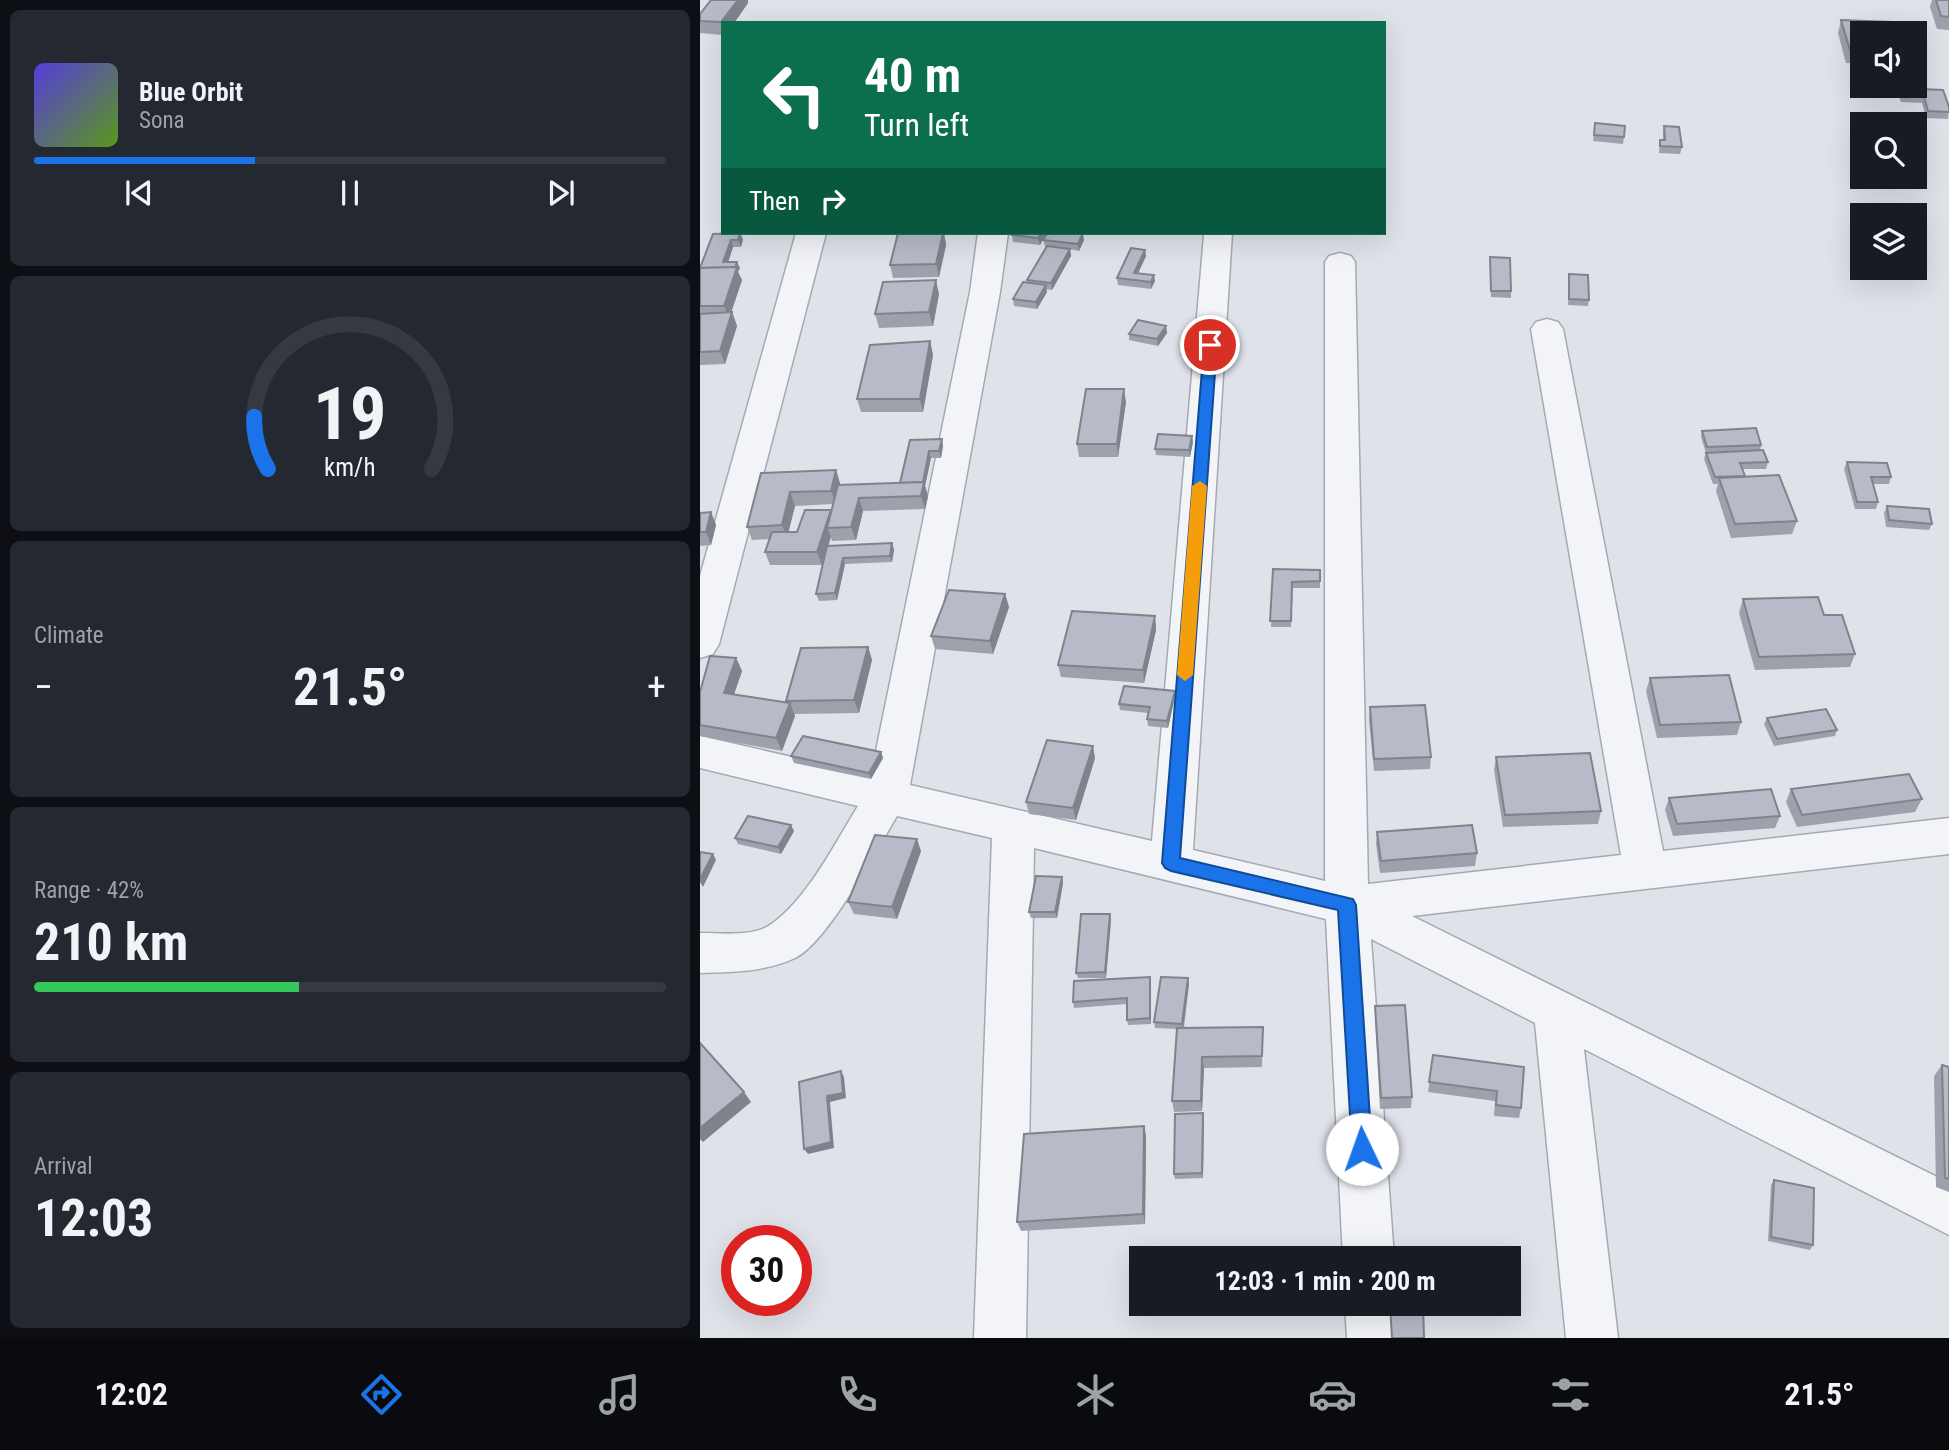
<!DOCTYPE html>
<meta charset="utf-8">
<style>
:root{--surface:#171b24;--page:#242831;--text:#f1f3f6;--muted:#9ea1a6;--line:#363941;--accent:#1a73e8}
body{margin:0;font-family:"Roboto Condensed",sans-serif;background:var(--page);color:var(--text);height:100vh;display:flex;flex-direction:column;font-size:26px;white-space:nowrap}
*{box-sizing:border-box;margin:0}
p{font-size:23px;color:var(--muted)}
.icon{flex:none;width:38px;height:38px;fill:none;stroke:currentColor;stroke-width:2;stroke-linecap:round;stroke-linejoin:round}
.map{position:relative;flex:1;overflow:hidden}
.details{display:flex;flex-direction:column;gap:10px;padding:10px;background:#0d0f14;width:700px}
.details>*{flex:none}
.hud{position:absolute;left:21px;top:21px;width:665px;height:214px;border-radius:0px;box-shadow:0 7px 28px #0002;background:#0b6e4f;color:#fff;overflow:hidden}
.buttons{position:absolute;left:1150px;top:21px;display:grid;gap:14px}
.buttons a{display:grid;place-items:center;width:77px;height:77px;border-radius:0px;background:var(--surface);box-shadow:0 7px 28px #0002;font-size:35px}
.speed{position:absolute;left:21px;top:1225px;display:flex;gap:14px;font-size:35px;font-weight:700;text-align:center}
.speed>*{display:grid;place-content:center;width:91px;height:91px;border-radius:50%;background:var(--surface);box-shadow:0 7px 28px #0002;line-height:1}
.speed .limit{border:10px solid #d22;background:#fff;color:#111}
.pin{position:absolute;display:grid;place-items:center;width:60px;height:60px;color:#fff;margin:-30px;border:4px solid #fff;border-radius:50%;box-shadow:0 2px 7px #0007}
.me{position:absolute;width:77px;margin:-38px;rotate:357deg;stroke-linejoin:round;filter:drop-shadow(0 0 5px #0008)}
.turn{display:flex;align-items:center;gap:24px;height:147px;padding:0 28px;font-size:32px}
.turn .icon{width:91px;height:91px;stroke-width:2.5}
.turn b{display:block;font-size:49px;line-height:60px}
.then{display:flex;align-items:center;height:66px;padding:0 28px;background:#0003;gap:14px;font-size:26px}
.big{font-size:52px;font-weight:700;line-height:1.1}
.details .widget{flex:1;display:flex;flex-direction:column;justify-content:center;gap:10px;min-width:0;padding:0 24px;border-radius:10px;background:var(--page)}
.details .dial{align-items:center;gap:0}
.dial svg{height:182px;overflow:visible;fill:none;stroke:var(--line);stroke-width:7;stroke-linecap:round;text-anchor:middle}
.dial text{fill:var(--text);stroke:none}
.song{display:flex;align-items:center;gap:21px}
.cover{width:84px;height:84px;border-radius:10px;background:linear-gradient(135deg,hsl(250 70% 55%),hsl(90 70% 35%))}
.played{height:7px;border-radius:4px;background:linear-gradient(90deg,var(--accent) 35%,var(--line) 35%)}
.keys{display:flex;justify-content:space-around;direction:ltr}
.heat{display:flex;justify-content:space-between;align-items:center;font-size:38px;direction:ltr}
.charge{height:10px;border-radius:5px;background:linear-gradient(90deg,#34c759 42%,var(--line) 0)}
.trip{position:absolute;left:429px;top:1246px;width:392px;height:70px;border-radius:0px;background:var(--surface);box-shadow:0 7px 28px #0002;font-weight:700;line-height:70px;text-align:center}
.tab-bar{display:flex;height:112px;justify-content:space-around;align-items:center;background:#090b0e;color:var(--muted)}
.tab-bar .icon{width:49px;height:49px}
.tab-bar .selected{color:var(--accent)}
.tab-bar b{font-size:32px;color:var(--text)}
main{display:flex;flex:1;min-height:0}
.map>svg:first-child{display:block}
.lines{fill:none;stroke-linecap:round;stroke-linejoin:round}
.street-casing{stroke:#a4a9b4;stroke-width:3}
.street{fill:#f2f4f7;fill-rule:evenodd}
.wall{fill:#9da1ab;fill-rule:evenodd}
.shaded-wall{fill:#7f838b}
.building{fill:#b6bbc7;stroke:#7f838b;stroke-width:2}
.route{fill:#1a73e8;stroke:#114b97;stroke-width:2}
.slow{fill:#f59e0b}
</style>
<main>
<section class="details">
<div class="widget">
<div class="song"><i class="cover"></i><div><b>Blue Orbit</b><p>Sona</p></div></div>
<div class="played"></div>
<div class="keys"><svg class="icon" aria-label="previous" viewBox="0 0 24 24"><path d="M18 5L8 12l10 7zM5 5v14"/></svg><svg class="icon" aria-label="pause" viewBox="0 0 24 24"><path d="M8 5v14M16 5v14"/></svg><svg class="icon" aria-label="next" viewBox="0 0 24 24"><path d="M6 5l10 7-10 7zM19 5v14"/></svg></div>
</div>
<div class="widget dial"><svg viewBox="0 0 100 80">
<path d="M14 69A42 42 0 1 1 86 69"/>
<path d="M14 69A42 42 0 0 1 8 46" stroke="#1a73e8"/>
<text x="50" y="56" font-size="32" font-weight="700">19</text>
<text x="50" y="72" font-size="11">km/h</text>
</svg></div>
<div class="widget"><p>Climate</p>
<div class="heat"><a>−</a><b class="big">21.5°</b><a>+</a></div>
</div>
<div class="widget"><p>Range · 42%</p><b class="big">210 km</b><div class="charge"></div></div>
<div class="widget"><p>Arrival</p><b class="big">12:03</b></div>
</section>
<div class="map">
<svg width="1249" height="1338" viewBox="0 0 1249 1338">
<rect width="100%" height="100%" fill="#dfe2e9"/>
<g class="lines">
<!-- street casing -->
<g class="street-casing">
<g id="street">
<polygon points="96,233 126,233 19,644 13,654 0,658 0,576"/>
<path d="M278 233H308L300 292 210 785 452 841 504 235 506 233H532L493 850 625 881V262L629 256 640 253 651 256 655 262 668 884 921 855 831 329 836 322 847 319 858 322 863 329 963 851 1249 818V854L712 916 1249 1183V1235L884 1049 918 1338H866L835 1023 671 939 694 1258H643L626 919 334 848 326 1338H274L292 838 197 816C177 849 127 943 95 958 65 972 32 972 0 973V933C20 933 53 937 70 925 107 900 135 843 158 806L0 768V736L171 775 270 292Z"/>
<polygon points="645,1304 697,1304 699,1338 647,1338"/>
</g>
</g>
<!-- street -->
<use href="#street" class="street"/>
</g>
<!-- wall -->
<g class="wall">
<polygon points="1232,0 1249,0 1249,30 1237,29 1230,7"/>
<polygon points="48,3 34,23 23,23 23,35 0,33 0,14"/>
<polygon points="1141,20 1222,32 1218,44 1214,44 1214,33 1162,33 1162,63 1146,63 1138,33"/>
<polygon points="1200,88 1249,107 1248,119 1226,118 1222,103 1201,102 1198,94"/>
<polygon points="895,123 924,137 923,144 893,141"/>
<polygon points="964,126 982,147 980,154 959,153 960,140 963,140 963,133"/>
<polygon points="244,233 246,245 239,277 193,278 190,265"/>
<polygon points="346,233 340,245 313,242 312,235"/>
<polygon points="13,234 43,239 41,247 33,247 28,262 40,268 38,272 42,280 31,312 32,312 37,326 25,364 0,365 0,268"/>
<polygon points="343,240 384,240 379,251 370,249 371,256 352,290 346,289 347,292 337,309 314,306 313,299 328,283 327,280 346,247 345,246"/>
<polygon points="446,256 438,273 455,281 451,289 418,285 417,278"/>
<polygon points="790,257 811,291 811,298 791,297"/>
<polygon points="869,274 889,300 888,306 868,305"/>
<polygon points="239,294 233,326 179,328 175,314"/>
<polygon points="466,326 467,333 458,346 429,340 429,334"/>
<polygon points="230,341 233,355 223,412 161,412 157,399"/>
<polygon points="426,402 418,457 379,457 377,444"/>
<polygon points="1002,431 1061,445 1060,450 1068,462 1066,469 1043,469 1045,477 1097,521 1092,534 1031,538 1016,491 1018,484 1013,484 1004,459 1006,453 1001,437"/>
<path d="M242 439 243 446 241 458H231L225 486 228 496 225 509 163 511 156 540 132 541 131 537 128 546 192 543 194 550 192 562 145 564 137 600 119 601 116 594 125 556 122 565H70L65 552 69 539 52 540 47 527 61 473 136 470 140 485 200 483ZM133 504 131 512V510L97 532H88L95 506Z"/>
<polygon points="493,442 490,457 456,455 455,449"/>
<polygon points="1147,462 1191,477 1189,484 1173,484 1178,502 1176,509 1155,509 1144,469"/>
<polygon points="1187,506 1232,524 1229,530 1186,527 1184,513"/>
<polygon points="11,512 16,525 11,545 0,546 0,513"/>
<polygon points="573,569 620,570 620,588 593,588 591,627 571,627"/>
<polygon points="305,594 309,607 293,654 235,649 231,636"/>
<polygon points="1043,599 1124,615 1155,654 1150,667 1055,670 1039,613"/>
<polygon points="455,616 456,630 444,683 361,677 358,665"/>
<polygon points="168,647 172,660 159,713 94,714 95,716 82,751 0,736 0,692 36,658 42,671 34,694 87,702 86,701"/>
<polygon points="950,678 1041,722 1037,735 957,738 946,691"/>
<polygon points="475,691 475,697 468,728 448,726 447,719 448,713 420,710 419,704"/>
<polygon points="670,707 731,757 730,769 674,771 669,720"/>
<polygon points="1067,718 1137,730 1135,736 1074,746 1064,724"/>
<polygon points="181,752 183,758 171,779 94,763 91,756"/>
<polygon points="796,757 901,811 898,824 803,827 794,770"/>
<polygon points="395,758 376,820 329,814 326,802"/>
<polygon points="1091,789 1222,799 1215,812 1097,827 1086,802"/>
<polygon points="969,798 1080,816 1075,828 973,836 965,810"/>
<polygon points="94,831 81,854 38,844 35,838"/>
<polygon points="677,832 777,853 775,866 680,873 676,844"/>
<polygon points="221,851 197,919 154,914 148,902"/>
<polygon points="363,883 357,918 331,918 329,912"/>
<polygon points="411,920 406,978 378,978 376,973"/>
<polygon points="450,977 451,983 451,1024 428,1025 427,1020 427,1004 374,1008 373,1002"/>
<polygon points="489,984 484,1028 563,1027 562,1067 504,1068 502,1111 474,1112 472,1101 477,1029 455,1028 454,1022"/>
<polygon points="675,1006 712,1097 711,1108 680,1109 675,1017"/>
<polygon points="733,1055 824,1067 821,1108 819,1118 794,1116 795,1101 728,1092"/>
<polygon points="1242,1065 1249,1067 1249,1192 1236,1187 1234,1076"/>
<polygon points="503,1113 503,1178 475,1179 474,1174"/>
<polygon points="444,1126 446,1136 445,1224 321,1231 317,1222"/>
<polygon points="1074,1180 1113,1245 1110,1250 1068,1241 1071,1185"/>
</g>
<!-- shaded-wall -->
<g class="shaded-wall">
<polygon points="38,0 48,0 48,3 34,23 23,23 23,26 21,22"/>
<polygon points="40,233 43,239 41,247 38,240"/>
<polygon points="244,233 246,245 239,277 236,264"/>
<polygon points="341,233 346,233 340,245 338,238"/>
<polygon points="383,233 384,240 379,251 378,244"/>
<polygon points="31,240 33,247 26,269 23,262"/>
<polygon points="370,249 371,256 352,290 351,283"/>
<polygon points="445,250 446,256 435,280 434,273"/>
<polygon points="37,262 40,268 38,272 42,280 29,319 24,306"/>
<polygon points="454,275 455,281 451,289 451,282"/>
<polygon points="236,280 239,294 233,326 229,312"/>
<polygon points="346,285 347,292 337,309 336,302"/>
<polygon points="32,312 37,326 25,364 20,351"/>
<polygon points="466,326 467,333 458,346 457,339"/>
<polygon points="230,341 233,355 223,412 220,399"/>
<polygon points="424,389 426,402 418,457 417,444"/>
<polygon points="492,436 493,442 490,457 489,450"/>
<polygon points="242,439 243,446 241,458 239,451"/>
<polygon points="229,451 231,458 225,486 228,496 225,509 221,496 222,486"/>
<polygon points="136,470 140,483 136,504 131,491"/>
<polygon points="90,492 95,506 87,538 82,525"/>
<polygon points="159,498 163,511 156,540 151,527"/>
<polygon points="131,510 135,523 127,528 131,537 122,565 117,552"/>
<polygon points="11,512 16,525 11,545 6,532"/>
<polygon points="192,543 194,550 192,562 190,556"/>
<polygon points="143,558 145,564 137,600 135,593"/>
<polygon points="305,594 309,607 293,654 290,641"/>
<polygon points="455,616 456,630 444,683 443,670"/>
<polygon points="168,647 172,660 159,713 154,700"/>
<polygon points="36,658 42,671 30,706 24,693"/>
<polygon points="475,691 475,697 468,728 467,721"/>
<polygon points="90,703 95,716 82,751 76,738"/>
<polygon points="393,746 395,758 376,820 373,808"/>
<polygon points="181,752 183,758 171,779 169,773"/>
<polygon points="91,825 94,831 81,854 78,847"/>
<polygon points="217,839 221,851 197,919 192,907"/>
<polygon points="13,854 16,860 3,887 0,882 0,879"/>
<polygon points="362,877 363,883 357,918 355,912"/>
<polygon points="410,914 411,920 406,978 405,972"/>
<polygon points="450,977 451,983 451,1024 450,1018"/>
<polygon points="488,978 489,984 483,1029 482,1024"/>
<polygon points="502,1057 504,1068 502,1111 501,1101"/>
<polygon points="141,1071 144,1077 146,1098 130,1102 134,1148 108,1154 104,1149 127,1096"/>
<polygon points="44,1092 51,1102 3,1142 0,1139 0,1128"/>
<polygon points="503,1113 504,1118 503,1178 502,1173"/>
<polygon points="444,1126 446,1136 445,1224 443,1214"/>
</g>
<!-- building -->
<g class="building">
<polygon points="11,0 38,0 21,22 0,21 0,14"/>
<polygon points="1236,0 1249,0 1249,17 1241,16"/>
<polygon points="1141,20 1219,23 1222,32 1160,29 1162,36 1162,51 1150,50"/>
<polygon points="1200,88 1243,90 1249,107 1249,112 1228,111 1224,97 1203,96"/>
<polygon points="895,123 925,126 924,137 894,135"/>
<polygon points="964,126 979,127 982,147 960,146 960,140 965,140"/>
<polygon points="40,233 38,240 31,240 23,262 37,262 35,267 0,268 13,234"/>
<polygon points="198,233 243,233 236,264 190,265"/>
<polygon points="313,233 341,233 338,238 312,235"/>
<polygon points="348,233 383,233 378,244 343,240"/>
<polygon points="347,246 370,249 351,283 327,280"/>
<polygon points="431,248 445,250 434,273 454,275 451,282 417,278"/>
<polygon points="790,257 810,258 811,291 791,291"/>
<polygon points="37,267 24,306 0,306 0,268"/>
<polygon points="869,274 888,275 889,300 869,299"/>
<polygon points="236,280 229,312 175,314 183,282"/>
<polygon points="323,282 346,285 336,302 313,299"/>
<polygon points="32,312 20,351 0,352 0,314"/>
<polygon points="438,320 466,326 457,339 429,334"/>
<polygon points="230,341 220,399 157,399 170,345"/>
<polygon points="386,389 424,389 417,444 377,444"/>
<polygon points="1056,428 1061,445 1007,447 1002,431"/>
<polygon points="458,434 492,436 489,450 455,449"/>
<polygon points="242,439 239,451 229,451 223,482 200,483 210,440"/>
<polygon points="1063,450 1068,462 1040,463 1045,476 1015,477 1006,453"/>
<polygon points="1147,462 1187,463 1191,477 1171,477 1178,502 1157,502"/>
<polygon points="136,470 131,491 90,492 82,525 47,527 61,473"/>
<polygon points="1079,475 1097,521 1035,524 1019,478"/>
<polygon points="224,482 221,496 159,498 151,527 127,528 138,485"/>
<polygon points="1187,506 1229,509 1232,524 1189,520"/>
<polygon points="105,510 131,510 117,552 65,552 72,532 97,532"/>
<polygon points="11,512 6,532 0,532 0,513"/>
<polygon points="192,543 190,556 143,558 135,593 116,594 127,546"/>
<polygon points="573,569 620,570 620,581 592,582 591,621 570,621"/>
<polygon points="249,590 305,594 290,641 231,636"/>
<polygon points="1118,597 1124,615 1142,615 1155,654 1059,657 1043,599"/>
<polygon points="372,611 455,616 443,670 358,665"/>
<polygon points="168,647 154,700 86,701 101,648"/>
<polygon points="10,656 36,658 24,693 90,703 76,738 0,725 0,692"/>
<polygon points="1029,675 1041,722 960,725 950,678"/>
<polygon points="424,686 475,691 467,721 447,719 450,707 419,704"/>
<polygon points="725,705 731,757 674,759 670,707"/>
<polygon points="1126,709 1137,730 1077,739 1067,718"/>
<polygon points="103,736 181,752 169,773 91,756"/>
<polygon points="347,740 393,746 373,808 326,802"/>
<polygon points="890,753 901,811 805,815 796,757"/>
<polygon points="1209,774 1222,799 1102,815 1091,789"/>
<polygon points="1071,789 1080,816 977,824 969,798"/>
<polygon points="48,816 91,825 78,847 35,838"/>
<polygon points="772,825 777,853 681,861 677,832"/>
<polygon points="175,835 217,839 192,907 148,902"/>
<polygon points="0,852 13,854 0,879"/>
<polygon points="336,876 362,877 355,912 329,912"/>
<polygon points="381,914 410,914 405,972 376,973"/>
<polygon points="450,977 450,1018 427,1020 427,998 373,1002 374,981"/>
<polygon points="461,977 488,978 482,1024 454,1022"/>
<polygon points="705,1005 712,1097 681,1098 675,1006"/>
<polygon points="563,1027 562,1056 502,1057 501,1101 472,1101 477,1028"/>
<polygon points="0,1043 44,1092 0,1128"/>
<polygon points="733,1055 824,1067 821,1108 796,1105 797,1091 729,1082"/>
<polygon points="1242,1065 1249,1067 1249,1179 1245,1178"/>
<polygon points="141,1071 143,1093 127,1096 131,1142 104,1149 99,1082"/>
<polygon points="503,1113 502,1173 474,1174 475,1114"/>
<polygon points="444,1126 443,1214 317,1222 324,1134"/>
<polygon points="1074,1180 1114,1188 1113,1245 1071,1237"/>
<polygon points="532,1249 532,1258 452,1258"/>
<polygon points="690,1304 723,1304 724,1338 692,1338"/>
</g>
<!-- route -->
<polygon class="route" points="510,340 517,345 480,858 653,899 656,905 672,1149 669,1156 662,1159 655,1156 652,1149 638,910 471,871 465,868 462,863 504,345"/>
<!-- slow -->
<polygon class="slow" points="500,481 507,486 493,675 485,681 477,675 492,486"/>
</svg>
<div class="buttons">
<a><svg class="icon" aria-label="sound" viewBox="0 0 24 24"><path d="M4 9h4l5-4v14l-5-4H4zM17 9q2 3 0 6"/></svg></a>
<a><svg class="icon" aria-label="search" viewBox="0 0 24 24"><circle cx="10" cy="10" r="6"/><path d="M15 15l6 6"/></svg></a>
<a><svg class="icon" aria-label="layers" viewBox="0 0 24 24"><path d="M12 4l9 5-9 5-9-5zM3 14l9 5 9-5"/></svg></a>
</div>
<div class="speed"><div class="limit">30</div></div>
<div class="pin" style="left:510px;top:345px;background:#d93025"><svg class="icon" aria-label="arrive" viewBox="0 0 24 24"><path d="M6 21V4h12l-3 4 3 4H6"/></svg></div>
<svg class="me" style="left:662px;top:1149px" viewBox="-20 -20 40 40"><circle r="19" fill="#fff"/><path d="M0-13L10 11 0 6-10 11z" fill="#1a73e8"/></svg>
<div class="trip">12:03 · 1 min · 200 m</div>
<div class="hud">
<div class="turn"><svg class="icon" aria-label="left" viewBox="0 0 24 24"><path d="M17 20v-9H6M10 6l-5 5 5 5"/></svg><div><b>40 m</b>Turn left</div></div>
<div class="then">Then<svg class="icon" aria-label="right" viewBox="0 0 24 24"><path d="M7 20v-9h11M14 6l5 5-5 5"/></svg></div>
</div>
</div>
</main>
<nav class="tab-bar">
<b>12:02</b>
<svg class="icon selected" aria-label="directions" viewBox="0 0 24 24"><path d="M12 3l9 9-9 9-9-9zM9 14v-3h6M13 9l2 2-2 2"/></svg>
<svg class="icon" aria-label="music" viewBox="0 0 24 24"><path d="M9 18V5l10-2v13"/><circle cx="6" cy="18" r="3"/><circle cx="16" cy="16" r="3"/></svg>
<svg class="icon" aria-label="phone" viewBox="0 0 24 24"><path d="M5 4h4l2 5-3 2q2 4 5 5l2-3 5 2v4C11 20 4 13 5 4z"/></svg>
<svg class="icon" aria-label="climate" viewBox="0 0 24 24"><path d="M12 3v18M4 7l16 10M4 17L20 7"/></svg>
<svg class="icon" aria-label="car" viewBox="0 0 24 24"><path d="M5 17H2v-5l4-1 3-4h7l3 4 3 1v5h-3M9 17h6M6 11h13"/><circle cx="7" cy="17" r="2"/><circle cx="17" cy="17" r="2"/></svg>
<svg class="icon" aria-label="filters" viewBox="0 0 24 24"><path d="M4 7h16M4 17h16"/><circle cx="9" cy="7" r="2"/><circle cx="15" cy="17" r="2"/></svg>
<b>21.5°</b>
</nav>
